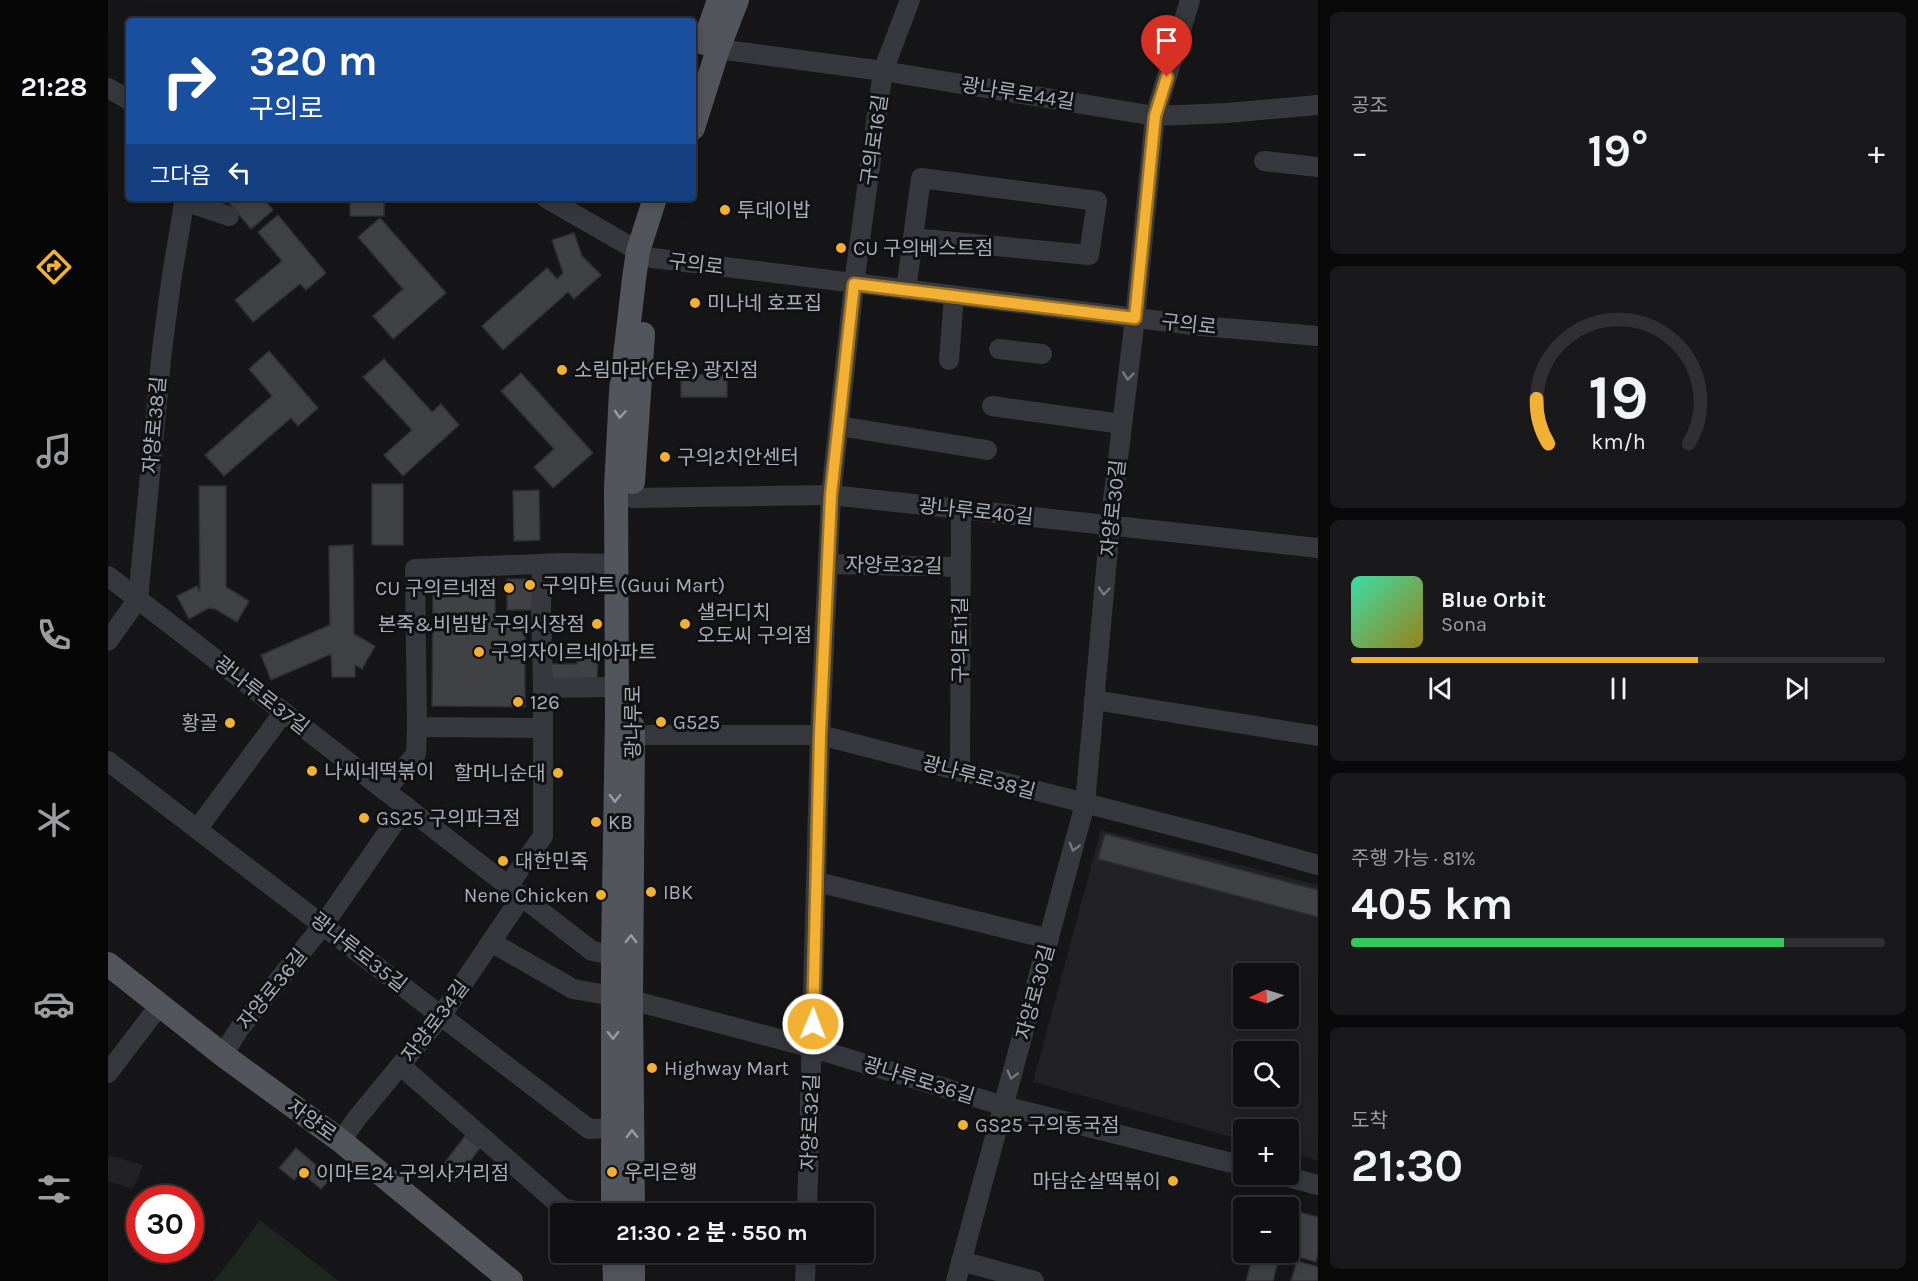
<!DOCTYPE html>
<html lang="ko">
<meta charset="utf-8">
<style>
:root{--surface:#101012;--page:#19191b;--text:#f1f3f6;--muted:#9c9d9f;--line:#303032;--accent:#f2b134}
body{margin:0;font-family:Karla,"Noto Sans KR",sans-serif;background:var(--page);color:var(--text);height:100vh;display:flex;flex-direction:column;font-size:22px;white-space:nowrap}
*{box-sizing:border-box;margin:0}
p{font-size:20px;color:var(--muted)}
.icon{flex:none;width:33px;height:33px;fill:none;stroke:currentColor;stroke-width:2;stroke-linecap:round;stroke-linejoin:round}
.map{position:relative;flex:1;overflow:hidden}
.drawer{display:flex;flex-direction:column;gap:12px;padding:12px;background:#09090a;width:600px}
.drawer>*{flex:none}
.guide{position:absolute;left:18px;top:18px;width:570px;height:183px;border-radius:6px;box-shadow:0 3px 15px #0003,0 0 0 2px var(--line);background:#1a4fa0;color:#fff;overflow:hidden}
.needle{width:39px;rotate:266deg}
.fabs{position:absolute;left:1125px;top:963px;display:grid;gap:12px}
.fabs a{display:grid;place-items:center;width:66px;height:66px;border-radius:6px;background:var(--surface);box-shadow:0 3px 15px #0003,0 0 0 2px var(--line);font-size:30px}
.speed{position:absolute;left:18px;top:1185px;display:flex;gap:12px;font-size:30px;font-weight:700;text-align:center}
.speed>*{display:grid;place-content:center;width:78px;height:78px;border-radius:50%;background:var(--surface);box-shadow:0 3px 15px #0003,0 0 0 2px var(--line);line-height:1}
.speed .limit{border:9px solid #d22;background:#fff;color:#111}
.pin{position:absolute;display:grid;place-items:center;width:51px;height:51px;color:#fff;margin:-62px -26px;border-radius:50% 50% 50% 0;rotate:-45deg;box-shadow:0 0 6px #0007}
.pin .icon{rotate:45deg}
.me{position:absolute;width:66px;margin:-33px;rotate:1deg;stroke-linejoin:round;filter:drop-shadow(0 0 4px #0008)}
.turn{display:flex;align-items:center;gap:21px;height:126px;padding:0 24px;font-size:27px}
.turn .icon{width:78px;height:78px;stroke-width:2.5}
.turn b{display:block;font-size:42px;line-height:51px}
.then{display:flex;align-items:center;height:57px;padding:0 24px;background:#0003;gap:12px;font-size:22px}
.big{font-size:45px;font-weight:700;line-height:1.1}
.drawer .widget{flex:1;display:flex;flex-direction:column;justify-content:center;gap:9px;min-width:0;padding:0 21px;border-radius:9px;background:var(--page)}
.drawer .dial{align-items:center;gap:0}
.dial svg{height:156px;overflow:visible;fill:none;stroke:var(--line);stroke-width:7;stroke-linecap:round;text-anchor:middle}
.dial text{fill:var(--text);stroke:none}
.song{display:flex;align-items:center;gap:18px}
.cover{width:72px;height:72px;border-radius:9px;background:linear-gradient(135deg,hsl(160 70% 55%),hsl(50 70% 35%))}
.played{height:6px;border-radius:3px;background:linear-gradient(90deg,var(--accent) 65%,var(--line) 65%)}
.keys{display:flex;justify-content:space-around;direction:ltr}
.heat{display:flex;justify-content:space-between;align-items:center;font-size:33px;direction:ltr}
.charge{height:9px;border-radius:4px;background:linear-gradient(90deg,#34c759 81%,var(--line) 0)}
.trip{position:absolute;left:442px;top:1203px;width:324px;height:60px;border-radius:6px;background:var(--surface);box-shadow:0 3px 15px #0003,0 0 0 2px var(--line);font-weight:700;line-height:60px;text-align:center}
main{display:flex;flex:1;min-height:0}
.dock{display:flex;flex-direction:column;width:108px;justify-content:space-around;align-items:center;background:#060607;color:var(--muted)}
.dock .icon{width:42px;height:42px}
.dock .active{color:var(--accent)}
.dock b{font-size:27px;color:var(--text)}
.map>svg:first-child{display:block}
.built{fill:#222225;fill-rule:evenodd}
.green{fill:#1e261f}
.building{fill:#404145;stroke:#303034;stroke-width:1.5}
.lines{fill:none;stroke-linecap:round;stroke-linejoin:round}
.minor{stroke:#37383d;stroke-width:20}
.major{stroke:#53555c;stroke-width:24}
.oneway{stroke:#757881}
.oneway2{stroke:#979ba6}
.route-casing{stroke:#9d7322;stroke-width:15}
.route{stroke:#f2b134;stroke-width:10}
.poi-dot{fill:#f2b134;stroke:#111113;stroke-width:2}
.labels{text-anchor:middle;stroke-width:6;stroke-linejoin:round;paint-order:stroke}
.street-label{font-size:20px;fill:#a8adb8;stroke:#111113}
.poi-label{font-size:20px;fill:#a8adb8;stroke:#111113;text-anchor:start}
</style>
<main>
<nav class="dock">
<b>21:28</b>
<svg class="icon active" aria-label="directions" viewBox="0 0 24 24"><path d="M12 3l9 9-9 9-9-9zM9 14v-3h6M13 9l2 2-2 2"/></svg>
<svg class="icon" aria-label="music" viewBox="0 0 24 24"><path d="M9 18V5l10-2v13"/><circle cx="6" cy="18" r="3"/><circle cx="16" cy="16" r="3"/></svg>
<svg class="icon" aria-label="phone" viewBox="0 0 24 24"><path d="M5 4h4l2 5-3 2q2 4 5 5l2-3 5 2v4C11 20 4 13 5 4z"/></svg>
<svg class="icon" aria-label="climate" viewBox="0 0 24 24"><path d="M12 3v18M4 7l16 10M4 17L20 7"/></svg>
<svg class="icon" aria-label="car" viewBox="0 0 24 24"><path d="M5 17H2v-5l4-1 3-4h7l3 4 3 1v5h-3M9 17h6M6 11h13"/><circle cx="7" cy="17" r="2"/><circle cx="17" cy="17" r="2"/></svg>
<svg class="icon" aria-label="filters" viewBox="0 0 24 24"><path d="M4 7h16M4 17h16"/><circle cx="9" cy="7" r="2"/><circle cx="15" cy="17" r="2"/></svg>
</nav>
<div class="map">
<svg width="1210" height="1281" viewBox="0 0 1210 1281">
<rect width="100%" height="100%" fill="#161618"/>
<!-- built -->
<g class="built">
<path d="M993 830 1210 885V1161L1181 1152 1180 1130H1136L1135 1140 925 1082ZM1136 974H1180V1018H1136ZM1136 1052H1180V1096H1136Z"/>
<polygon points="0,1155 35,1165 25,1189 0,1181"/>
</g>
<!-- green -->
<polygon class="green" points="152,1220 231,1281 105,1281 116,1269"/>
<!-- building -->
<g class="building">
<polygon points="117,198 155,198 165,210 143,229"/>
<rect x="242" y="198" width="34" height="18"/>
<polygon points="170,215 218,273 198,290 192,284 145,322 127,300 174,261 150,232"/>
<polygon points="272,218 338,293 285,339 265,316 295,289 250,237"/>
<polygon points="466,233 474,256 493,275 466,299 460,292 395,350 374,326 439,268 449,279 455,273 444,240"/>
<polygon points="161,351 210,408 190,426 183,418 116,476 97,455 164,396 141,369"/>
<polygon points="276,359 324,412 333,404 351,425 295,476 276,455 304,430 255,377"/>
<polygon points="413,373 485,453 445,488 426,467 446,449 393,391"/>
<polygon points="573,374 619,375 619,397 573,397"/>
<rect x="264" y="484" width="31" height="61"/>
<polygon points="91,486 118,486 118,587 141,601 129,622 107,609 101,608 81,619 69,596 89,586 92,592"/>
<polygon points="431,490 432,540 406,541 405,491"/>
<polygon points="245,545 246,634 267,646 254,669 247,665 247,677 224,677 223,654 163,680 153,655 222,625 221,546"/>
<rect x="399" y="579" width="27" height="31"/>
<polygon points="325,583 387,583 387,622 417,622 417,707 324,706"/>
<polygon points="469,654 490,654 489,682 440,681 441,664 469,664"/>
<polygon points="997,834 1210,890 1210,917 990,859"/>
<polygon points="357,1136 372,1148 347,1182 331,1170"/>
<polygon points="188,1148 223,1178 213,1189 193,1172 186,1180 171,1168"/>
<polygon points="1180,1209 1210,1217 1210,1253 1208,1262 1173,1252 1180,1252"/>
<polygon points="1146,1252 1171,1257 1165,1281 1138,1281"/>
<polygon points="1189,1261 1210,1267 1210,1281 1183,1281"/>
</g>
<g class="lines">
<!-- minor -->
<g class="minor">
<polyline points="610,49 775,71 1047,116 1119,113 1210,105"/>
<polyline points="0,88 21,100"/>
<polyline points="1156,161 1210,167"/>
<polyline points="438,198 530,251"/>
<polyline points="76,201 121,216"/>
<polyline points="545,258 1093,326 1210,336"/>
<polyline points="798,290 813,178 989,201 981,255 805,238"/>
<polyline points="891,349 934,354"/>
<polyline points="841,360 846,296"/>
<polyline points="884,406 1014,424"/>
<polyline points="731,426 879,450"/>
<polyline points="524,498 723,495 1210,548"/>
<polyline points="720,564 853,567"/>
<polyline points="0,576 484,951 505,955"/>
<polyline points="0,641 30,599 54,350 64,275 77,198"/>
<polyline points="435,688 509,687"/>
<polyline points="986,700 1210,736"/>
<polyline points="309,727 435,728"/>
<polyline points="525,735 712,735 1124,841 1210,865"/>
<polyline points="0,761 481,1129 505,1128"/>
<polyline points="852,772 853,509"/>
<polyline points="277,791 308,754 309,727 307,569 454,563 509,564"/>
<polyline points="90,828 176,712"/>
<polyline points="709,882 941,939"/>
<polyline points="400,886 435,836 435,688 433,608 434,564"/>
<polyline points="383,942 465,989 505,996"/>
<polyline points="523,1000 705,1048 896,1106 1136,1166"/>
<polyline points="115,1055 131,1029 216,924 298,806"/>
<polyline points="293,1066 455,1208 479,1214"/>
<polyline points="0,1073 51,1006"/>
<polyline points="233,1141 249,1118 333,1016 414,896"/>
<polyline points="1169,1174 1210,1185"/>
<polyline points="699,1214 712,735 723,495 746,284 775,71 802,0"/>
<polyline points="853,1261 926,1281"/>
<polyline points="697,1281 698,1252"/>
<polyline points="848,1281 977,804 1002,525 1027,318 1047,116 1082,0"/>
</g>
<!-- major -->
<g class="major">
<polyline points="596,43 611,0"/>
<polyline points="585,128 610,49 629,0"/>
<polyline points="525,482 535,334"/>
<polyline points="0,964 115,1055 233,1141 403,1281"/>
<polyline points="505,1214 505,955 509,716 508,487 513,391 526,279 530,251 547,198"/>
<polyline points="525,1214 523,1000 525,727"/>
<polyline points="506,1252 507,1281"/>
<polyline points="525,1252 525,1281"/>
</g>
</g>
<!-- one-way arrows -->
<defs><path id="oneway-chevron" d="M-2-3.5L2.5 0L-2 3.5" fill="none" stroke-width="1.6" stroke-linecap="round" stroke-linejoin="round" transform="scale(1.5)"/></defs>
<g class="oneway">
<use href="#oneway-chevron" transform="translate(1020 376) rotate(97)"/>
<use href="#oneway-chevron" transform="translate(996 591) rotate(95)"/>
<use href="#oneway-chevron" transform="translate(966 847) rotate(105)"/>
<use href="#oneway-chevron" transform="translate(904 1075) rotate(105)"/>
</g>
<g class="oneway2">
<use href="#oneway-chevron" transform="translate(512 414) rotate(93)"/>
<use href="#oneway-chevron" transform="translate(507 798) rotate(91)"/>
<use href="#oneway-chevron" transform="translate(523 939) rotate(-89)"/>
<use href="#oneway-chevron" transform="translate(505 1035) rotate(90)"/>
<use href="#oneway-chevron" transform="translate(524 1134) rotate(-91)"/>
</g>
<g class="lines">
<!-- route casing -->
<g class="route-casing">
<polyline id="route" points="705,1024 712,735 723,495 746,284 1027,318 1047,116 1059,77"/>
</g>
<!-- route -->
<use href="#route" class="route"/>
</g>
<!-- markers -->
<g class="poi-dot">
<circle cx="617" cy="210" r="6"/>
<circle cx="733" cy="248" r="6"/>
<circle cx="587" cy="303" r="6"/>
<circle cx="454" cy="370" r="6"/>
<circle cx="557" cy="457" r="6"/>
<circle cx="422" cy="585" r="6"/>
<circle cx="401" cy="588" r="6"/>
<circle cx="489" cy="624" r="6"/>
<circle cx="577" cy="624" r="6"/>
<circle cx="371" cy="652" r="6"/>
<circle cx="410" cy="702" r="6"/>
<circle cx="553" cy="722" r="6"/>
<circle cx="122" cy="723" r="6"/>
<circle cx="204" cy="771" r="6"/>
<circle cx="450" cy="773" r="6"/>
<circle cx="256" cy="818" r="6"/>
<circle cx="488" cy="822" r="6"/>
<circle cx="395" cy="861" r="6"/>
<circle cx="543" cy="892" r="6"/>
<circle cx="493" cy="895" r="6"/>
<circle cx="544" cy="1068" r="6"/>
<circle cx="855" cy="1125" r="6"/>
<circle cx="504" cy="1172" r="6"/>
<circle cx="196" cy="1173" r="6"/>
<circle cx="1065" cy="1181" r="6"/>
</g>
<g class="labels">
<!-- street labels -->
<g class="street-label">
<text transform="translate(910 93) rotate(9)" y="7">광나루로44길</text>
<text transform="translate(766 140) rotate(-82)" y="7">구의로16길</text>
<text transform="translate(588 264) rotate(7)" y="7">구의로</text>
<text transform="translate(1081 324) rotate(6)" y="7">구의로</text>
<text transform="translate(46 425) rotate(-85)" y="7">자양로38길</text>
<text transform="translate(1005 508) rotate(-84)" y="7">자양로30길</text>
<text transform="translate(868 511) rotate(6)" y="7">광나루로40길</text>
<text transform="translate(786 565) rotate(1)" y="7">자양로32길</text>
<text transform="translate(852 640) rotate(-90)" y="7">구의로11길</text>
<text transform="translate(154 695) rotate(38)" y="7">광나루로37길</text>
<text transform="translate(525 722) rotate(-90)" y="7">광나루로</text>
<text transform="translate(871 777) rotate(15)" y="7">광나루로38길</text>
<text transform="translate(251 952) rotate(38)" y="7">광나루로35길</text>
<text transform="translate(164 989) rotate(-51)" y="7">자양로36길</text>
<text transform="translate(927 992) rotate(-75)" y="7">자양로30길</text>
<text transform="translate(327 1021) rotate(-53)" y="7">자양로34길</text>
<text transform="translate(811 1080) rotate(17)" y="7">광나루로36길</text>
<text transform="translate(204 1120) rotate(36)" y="7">자양로</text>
<text transform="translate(702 1122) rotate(-88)" y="7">자양로32길</text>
</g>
<!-- poi labels -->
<g class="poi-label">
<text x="629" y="217">투데이밥</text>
<text x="745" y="255">CU 구의베스트점</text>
<text x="599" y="310">미나네 호프집</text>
<text x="466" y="377">소림마라(타운) 광진점</text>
<text x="569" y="464">구의2치안센터</text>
<text x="434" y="592">구의마트 (Guui Mart)</text>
<text x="389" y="595" text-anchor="end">CU 구의르네점</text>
<text x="589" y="619">샐러디치<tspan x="589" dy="23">오도씨 구의점</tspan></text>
<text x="477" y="631" text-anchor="end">본죽&amp;비빔밥 구의시장점</text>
<text x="383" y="659">구의자이르네아파트</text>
<text x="422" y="709">126</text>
<text x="565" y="729">G525</text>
<text x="110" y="730" text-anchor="end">황골</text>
<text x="216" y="778">나씨네떡볶이</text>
<text x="438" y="780" text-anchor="end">할머니순대</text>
<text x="268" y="825">GS25 구의파크점</text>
<text x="500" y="829">KB</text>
<text x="407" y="868">대한민죽</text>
<text x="555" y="899">IBK</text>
<text x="481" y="902" text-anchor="end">Nene Chicken</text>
<text x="556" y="1075">Highway Mart</text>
<text x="867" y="1132">GS25 구의동국점</text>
<text x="516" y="1179">우리은행</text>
<text x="208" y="1180">이마트24 구의사거리점</text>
<text x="1053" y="1188" text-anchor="end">마담순살떡볶이</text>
</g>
</g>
</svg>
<div class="fabs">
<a><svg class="needle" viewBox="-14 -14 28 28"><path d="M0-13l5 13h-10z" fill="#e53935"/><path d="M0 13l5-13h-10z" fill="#9c9d9f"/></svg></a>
<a><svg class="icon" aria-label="search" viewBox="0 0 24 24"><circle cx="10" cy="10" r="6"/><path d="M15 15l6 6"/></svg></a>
<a>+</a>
<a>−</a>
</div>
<div class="speed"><div class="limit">30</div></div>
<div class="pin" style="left:1059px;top:77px;background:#d93025"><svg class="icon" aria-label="arrive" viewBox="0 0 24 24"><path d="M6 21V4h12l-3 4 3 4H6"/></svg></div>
<svg class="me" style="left:705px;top:1024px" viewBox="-20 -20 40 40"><circle r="17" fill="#f2b134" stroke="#fff" stroke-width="3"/><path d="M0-11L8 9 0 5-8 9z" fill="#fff"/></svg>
<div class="trip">21:30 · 2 분 · 550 m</div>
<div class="guide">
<div class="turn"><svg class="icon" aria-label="right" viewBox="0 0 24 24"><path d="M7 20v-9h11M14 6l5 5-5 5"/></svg><div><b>320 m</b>구의로</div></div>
<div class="then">그다음<svg class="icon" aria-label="left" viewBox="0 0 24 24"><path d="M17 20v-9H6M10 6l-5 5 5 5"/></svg></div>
</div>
</div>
<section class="drawer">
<div class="widget"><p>공조</p>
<div class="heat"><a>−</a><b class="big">19°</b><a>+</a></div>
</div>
<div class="widget dial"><svg viewBox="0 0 100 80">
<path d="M14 69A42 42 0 1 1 86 69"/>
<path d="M14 69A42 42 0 0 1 8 46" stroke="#f2b134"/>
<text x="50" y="56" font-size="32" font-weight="700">19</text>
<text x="50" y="72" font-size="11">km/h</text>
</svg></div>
<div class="widget">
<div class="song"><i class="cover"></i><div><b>Blue Orbit</b><p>Sona</p></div></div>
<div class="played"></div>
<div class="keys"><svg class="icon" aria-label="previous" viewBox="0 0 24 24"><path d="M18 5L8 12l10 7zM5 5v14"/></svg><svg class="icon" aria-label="pause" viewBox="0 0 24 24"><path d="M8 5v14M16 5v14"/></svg><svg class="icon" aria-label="next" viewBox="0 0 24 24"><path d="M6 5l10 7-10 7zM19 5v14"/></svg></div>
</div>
<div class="widget"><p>주행 가능 · 81%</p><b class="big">405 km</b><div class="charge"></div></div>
<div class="widget"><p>도착</p><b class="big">21:30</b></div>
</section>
</main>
